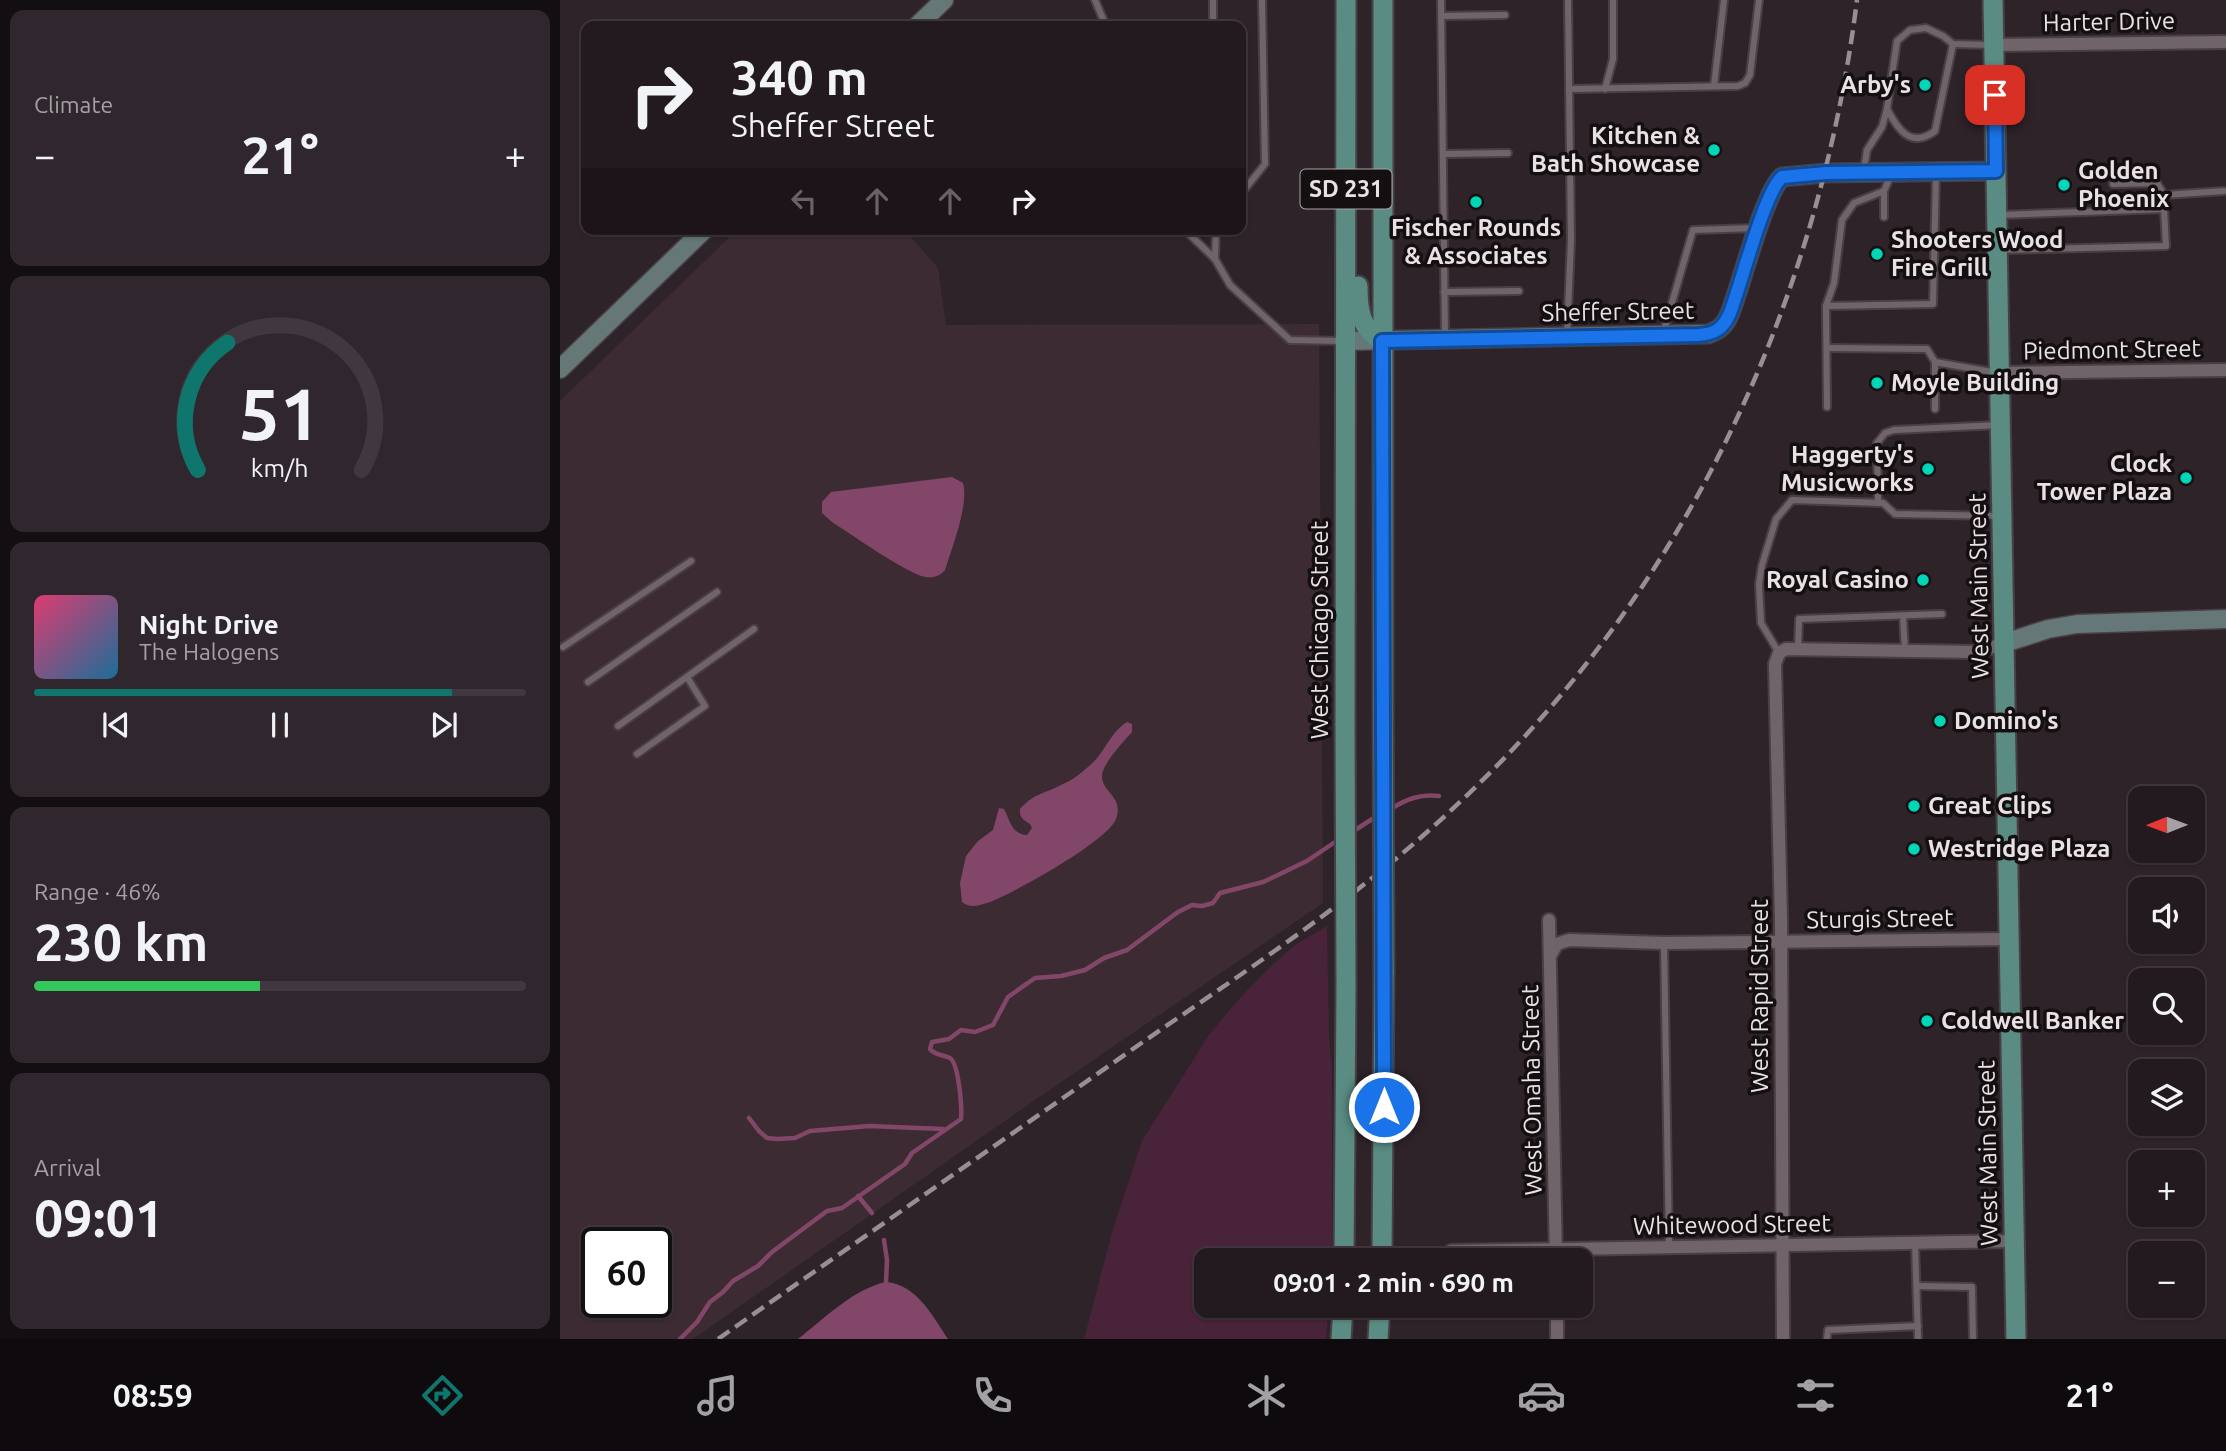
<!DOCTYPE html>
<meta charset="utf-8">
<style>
:root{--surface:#231a20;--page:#2f272d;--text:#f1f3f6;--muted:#a3a1a5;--line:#40383e;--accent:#0f766e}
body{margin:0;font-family:Ubuntu,sans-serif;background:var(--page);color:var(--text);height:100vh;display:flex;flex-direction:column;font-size:26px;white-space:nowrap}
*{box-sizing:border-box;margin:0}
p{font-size:23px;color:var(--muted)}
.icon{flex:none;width:38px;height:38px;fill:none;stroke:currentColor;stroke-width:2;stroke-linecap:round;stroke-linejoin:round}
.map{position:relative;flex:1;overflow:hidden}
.sheet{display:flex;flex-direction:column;gap:10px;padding:10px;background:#130e12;width:560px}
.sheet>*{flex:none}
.top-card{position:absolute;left:21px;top:21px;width:665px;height:214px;border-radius:14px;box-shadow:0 2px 5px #0004,0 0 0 2px var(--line);background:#231a20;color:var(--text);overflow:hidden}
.needle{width:46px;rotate:269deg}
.buttons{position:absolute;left:1568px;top:786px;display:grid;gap:14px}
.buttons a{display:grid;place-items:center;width:77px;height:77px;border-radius:14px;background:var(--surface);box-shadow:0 2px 5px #0004,0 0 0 2px var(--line);font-size:35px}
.speed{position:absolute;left:21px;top:1227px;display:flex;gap:14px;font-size:35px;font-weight:700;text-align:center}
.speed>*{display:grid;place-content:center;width:91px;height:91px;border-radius:50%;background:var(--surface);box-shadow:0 2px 5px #0004,0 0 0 2px var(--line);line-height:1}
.speed .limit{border:4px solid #111;border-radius:10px;background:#fff;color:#111}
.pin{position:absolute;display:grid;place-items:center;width:60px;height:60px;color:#fff;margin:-30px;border-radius:14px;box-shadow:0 4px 10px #0006}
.me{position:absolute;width:77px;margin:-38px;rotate:0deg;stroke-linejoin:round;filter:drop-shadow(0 0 5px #0008)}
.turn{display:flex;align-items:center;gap:24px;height:147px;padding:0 35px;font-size:32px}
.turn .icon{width:91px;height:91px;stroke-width:2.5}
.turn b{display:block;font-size:49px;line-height:60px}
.lanes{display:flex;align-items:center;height:66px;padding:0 35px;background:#0003;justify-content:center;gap:35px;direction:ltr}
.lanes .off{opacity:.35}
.big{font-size:52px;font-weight:700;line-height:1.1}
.sheet .widget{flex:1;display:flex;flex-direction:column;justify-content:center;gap:10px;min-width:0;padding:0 24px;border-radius:14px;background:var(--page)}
.sheet .dial{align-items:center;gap:0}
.dial svg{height:182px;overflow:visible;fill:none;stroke:var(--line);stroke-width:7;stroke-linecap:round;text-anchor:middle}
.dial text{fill:var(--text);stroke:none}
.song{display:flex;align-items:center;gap:21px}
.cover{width:84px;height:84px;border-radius:10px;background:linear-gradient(135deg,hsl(340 70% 55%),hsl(200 70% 35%))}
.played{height:7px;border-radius:4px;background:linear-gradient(90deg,var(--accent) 85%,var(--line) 85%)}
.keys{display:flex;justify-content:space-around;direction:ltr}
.heat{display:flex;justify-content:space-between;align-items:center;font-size:38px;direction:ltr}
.charge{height:10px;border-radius:5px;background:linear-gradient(90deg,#34c759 46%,var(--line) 0)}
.trip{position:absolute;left:634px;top:1248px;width:399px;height:70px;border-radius:14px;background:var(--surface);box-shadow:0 2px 5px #0004,0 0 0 2px var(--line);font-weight:700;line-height:70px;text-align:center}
.tab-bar{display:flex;height:112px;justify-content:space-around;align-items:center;background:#0e0a0d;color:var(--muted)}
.tab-bar .icon{width:49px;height:49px}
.tab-bar .on{color:var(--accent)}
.tab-bar b{font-size:32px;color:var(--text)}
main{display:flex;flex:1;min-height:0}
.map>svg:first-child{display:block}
.built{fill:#3d2b34;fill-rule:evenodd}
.green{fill:#492339}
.water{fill:#824768}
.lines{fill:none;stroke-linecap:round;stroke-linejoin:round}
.stream{stroke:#824768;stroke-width:4.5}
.lane-casing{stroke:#494045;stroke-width:10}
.street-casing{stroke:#494045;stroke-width:16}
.secondary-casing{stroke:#494045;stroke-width:21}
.primary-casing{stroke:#494045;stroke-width:23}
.lane{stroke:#71636a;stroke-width:6}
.street{stroke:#71636a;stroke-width:12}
.secondary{stroke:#657777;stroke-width:18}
.primary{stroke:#5a8c83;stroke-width:19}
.rail{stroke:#988e93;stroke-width:4.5;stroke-dasharray:14 7;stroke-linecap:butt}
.primary-bridge-casing{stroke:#494045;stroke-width:23;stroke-linecap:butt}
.primary-bridge{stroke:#5a8c83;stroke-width:19}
.route-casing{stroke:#114b97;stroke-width:18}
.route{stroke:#1a73e8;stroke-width:12}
.poi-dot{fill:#00d5b7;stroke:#140f11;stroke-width:2.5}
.labels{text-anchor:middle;stroke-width:7;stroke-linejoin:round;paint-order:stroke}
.shield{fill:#140f11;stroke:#a9a2a5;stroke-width:2}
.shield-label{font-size:23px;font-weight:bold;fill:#e9e1e5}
.street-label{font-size:24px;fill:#e9e1e5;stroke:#140f11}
.poi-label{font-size:24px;font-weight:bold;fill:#e9e1e5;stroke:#140f11;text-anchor:start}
</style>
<main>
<section class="sheet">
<div class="widget"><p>Climate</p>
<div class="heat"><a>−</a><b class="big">21°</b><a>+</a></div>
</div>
<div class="widget dial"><svg viewBox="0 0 100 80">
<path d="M14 69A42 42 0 1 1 86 69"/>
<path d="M14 69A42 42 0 0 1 27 13" stroke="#0f766e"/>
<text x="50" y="56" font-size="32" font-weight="700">51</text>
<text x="50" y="72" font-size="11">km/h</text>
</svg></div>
<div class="widget">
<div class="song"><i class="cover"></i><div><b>Night Drive</b><p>The Halogens</p></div></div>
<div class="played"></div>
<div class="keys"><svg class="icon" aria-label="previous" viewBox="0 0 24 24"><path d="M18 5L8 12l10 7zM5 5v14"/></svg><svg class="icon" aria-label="pause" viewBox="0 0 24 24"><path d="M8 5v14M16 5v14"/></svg><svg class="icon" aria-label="next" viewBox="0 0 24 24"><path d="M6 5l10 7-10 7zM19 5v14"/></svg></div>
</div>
<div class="widget"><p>Range · 46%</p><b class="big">230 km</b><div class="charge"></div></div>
<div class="widget"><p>Arrival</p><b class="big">09:01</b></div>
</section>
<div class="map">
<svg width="1666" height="1339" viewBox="0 0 1666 1339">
<rect width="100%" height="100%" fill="#2f232a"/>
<!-- built -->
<path class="built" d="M178 229H344L378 268 386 325 759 324 763 903 472 1102 133 1339H0V401ZM37 1242H96V1302H37Z"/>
<!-- green -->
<polygon class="green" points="767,926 769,1038 772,1067 772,1260 646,1260 646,1306 769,1306 766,1339 524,1339 553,1229 582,1141 649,1035 680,998 711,966 735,945"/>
<!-- water -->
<g class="water">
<path d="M392 477 403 483C409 505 392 547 385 570 380 576 374 578 366 577 348 575 290 533 272 522L262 513V502L271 492Z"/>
<path d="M567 722 572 724V732C564 741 542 764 542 776 542 793 564 796 556 819 548 841 451 895 427 903 418 906 409 908 402 902L400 883 406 856 418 841 433 830 439 808 444 809C450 820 451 834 467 835L472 828 470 824C464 820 459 818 460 809 476 792 482 795 501 785 511 781 520 774 528 767 544 755 551 731 567 722Z"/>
<path d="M326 1282C357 1285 372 1315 388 1339H238C264 1319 293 1289 326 1282Z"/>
</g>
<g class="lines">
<!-- stream -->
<g class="stream">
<path d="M831 809C846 799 860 794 879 796"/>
<polyline points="792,832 817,816"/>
<polyline points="189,1118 199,1131 207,1138 217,1139 235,1138 250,1131 309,1126 383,1129"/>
<polyline points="298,1196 312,1213"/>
<polyline points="324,1240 327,1260 326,1282"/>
<path d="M120 1339 137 1322 150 1302 163 1292 173 1281 198 1266 212 1252 267 1211 282 1208 345 1164 352 1153 401 1119C402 1108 399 1064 390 1058 382 1054 376 1056 370 1049L372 1042 389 1039 401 1030 415 1032 433 1025 448 997 475 978 501 976 525 970 544 958 567 950 618 912 632 905 642 906 653 903 660 893 703 882 747 861 778 840"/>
</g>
<!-- lane casing -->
<g class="lane-casing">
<g id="lane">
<polyline points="535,0 546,26"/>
<polyline points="653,0 653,26"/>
<polyline points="881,0 885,337"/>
<polyline points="882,16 945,15"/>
<polyline points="1154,86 1164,0"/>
<polyline points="1009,89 1178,86 1185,83 1190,75 1199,0"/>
<polyline points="1045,89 1053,59 1053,0"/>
<path d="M1327 109C1338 130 1351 149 1375 131L1393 44"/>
<polyline points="883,154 948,153"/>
<polyline points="1304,169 1307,150 1322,127 1327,109 1337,41 1350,30 1366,28 1383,36 1393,44 1432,45"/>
<polyline points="1553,184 1597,183 1604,195 1604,209"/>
<polyline points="681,194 705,164 702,0"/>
<polyline points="1604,195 1664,191"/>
<polyline points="1439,215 1604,209 1606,246 1440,250"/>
<polyline points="1324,217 1324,191"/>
<polyline points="624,229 655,259 670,285 730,340 782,341"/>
<polyline points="655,259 656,229"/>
<polyline points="884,292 959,291"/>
<polyline points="1266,306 1274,283 1282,220 1294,203 1324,191 1331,175"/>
<polyline points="1103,334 1133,230 1196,228"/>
<polyline points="1007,335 1011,240 1008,0"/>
<polyline points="1267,348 1367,349 1375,362"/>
<polyline points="1267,407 1266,306 1373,304 1376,174"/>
<polyline points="1375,409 1375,362 1438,373"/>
<polyline points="1318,503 1317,443 1325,433 1334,430 1439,425"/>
<polyline points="1343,616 1345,651"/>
<polyline points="3,647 131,561"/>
<polyline points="1238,649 1239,619 1382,614"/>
<polyline points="1219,653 1201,623 1199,584 1202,565 1216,519 1232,500 1323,503 1335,514 1441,516"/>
<polyline points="28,682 157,592"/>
<polyline points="58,726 194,629"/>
<polyline points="77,754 145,706 127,677"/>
<polyline points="1104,943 1109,1247"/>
<polyline points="1355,1243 1358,1339"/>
<polyline points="1357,1286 1412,1287 1413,1339"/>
<polyline points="1267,1339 1268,1330 1358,1326"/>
</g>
</g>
<!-- street casing -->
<g class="street-casing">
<g id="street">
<polyline points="1434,45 1664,42"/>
<polyline points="1440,373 1666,370"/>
<polyline points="989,920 996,1260"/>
<polyline points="990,956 997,944 1009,940 1104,943 1448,939"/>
<polyline points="891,1251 1454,1241"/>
<polyline points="997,1306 997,1339"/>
<polyline points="1223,1339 1221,919 1215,664 1219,653 1226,649 1418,652 1445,643"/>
</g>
</g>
<!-- secondary casing -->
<g class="secondary-casing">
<g id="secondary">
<polyline points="357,26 384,0"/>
<path d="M784 341 1148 334C1160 330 1165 325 1170 313 1181 286 1204 193 1222 177L1266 173 1436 171"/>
<polyline points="0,369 145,229"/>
<polyline points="1445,643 1488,629 1517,624 1666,619"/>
</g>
</g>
<!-- primary casing -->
<g class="primary-casing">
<g id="primary">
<polyline points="1433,0 1456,1339"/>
<path d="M798 286C798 310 800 328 822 341"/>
<polyline points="823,709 823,0"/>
<polyline points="785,725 786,0"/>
<polyline points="784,1260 786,988"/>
<polyline points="822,1260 824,971"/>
<polyline points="781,1339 783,1306"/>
<polyline points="818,1339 820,1306"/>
</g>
</g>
<!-- lane -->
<use href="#lane" class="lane"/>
<!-- street -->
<use href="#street" class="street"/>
<!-- secondary -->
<use href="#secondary" class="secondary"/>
<!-- primary -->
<use href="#primary" class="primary"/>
<!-- rail -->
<path class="rail" d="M158 1339C298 1241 439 1143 580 1044 690 968 805 893 902 800 1126 589 1259 303 1297 0"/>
<!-- primary-bridge casing -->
<g class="primary-bridge-casing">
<g id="primary-bridge">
<polyline points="823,709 824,971"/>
<polyline points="785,725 786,988"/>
</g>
</g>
<!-- primary-bridge -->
<use href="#primary-bridge" class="primary-bridge"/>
</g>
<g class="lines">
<!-- route casing -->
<g class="route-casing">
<path id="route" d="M824 1107 822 341 1138 335C1155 334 1163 329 1170 313 1181 285 1204 193 1222 177L1266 173 1436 171 1435 95"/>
</g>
<!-- route -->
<use href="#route" class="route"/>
</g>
<!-- markers -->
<g class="poi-dot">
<circle cx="1365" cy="85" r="7"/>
<circle cx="1154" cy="150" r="7"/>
<circle cx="1504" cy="185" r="7"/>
<circle cx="916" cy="202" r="7"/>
<circle cx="1317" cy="254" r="7"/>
<circle cx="1317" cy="383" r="7"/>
<circle cx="1368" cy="469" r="7"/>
<circle cx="1626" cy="478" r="7"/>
<circle cx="1363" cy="580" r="7"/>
<circle cx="1380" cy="721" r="7"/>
<circle cx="1354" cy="806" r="7"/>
<circle cx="1354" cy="849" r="7"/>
<circle cx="1367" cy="1021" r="7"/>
</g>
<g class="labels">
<!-- shield labels -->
<rect class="shield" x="740.5" y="169.5" width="91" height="39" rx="5"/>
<g class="shield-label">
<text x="786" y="197">SD 231</text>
</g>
<!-- street labels -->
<g class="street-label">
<text transform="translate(1549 22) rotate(-1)" y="8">Harter Drive</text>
<text transform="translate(1058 312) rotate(-1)" y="8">Sheffer Street</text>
<text transform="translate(1552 350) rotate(-1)" y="8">Piedmont Street</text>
<text transform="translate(1419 586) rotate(-91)" y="8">West Main Street</text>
<text transform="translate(760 630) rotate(-90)" y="8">West Chicago Street</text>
<text transform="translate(1320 919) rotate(-1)" y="8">Sturgis Street</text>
<text transform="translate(1200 996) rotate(-90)" y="8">West Rapid Street</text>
<text transform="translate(972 1090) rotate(-91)" y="8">West Omaha Street</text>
<text transform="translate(1428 1153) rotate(-91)" y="8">West Main Street</text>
<text transform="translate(1172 1225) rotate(-1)" y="8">Whitewood Street</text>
</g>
<!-- poi labels -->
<g class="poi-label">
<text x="1351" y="93" text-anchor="end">Arby's</text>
<text x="1140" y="144" text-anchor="end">Kitchen &amp;<tspan x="1140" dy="28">Bath Showcase</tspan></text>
<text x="1518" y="179">Golden<tspan x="1518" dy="28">Phoenix</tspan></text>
<text x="916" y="236" text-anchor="middle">Fischer Rounds<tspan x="916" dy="28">&amp; Associates</tspan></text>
<text x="1331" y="248">Shooters Wood<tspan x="1331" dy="28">Fire Grill</tspan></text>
<text x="1331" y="391">Moyle Building</text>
<text x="1354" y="463" text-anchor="end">Haggerty's<tspan x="1354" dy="28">Musicworks</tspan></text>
<text x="1612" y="472" text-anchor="end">Clock<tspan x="1612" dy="28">Tower Plaza</tspan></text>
<text x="1349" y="588" text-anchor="end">Royal Casino</text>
<text x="1394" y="729">Domino's</text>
<text x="1368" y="814">Great Clips</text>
<text x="1368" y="857">Westridge Plaza</text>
<text x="1381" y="1029">Coldwell Banker</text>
</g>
</g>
</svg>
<div class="buttons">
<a><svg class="needle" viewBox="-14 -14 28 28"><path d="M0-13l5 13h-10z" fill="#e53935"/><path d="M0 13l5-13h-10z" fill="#a3a1a5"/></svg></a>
<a><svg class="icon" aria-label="sound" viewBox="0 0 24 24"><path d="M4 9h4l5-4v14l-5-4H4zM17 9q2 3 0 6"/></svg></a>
<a><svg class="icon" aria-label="search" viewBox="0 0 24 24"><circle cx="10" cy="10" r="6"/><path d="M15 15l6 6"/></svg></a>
<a><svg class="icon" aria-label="layers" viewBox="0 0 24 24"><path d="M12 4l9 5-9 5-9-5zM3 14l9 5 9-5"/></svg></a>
<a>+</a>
<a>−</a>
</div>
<div class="speed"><div class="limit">60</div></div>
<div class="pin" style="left:1435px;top:95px;background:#d93025"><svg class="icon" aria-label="arrive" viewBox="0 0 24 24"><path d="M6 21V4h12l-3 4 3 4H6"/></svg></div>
<svg class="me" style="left:824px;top:1107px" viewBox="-20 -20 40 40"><circle r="17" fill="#1a73e8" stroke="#fff" stroke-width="3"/><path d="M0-11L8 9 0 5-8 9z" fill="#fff"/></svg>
<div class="trip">09:01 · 2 min · 690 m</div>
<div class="top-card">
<div class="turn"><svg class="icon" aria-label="right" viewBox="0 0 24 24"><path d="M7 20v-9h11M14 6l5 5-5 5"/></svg><div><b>340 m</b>Sheffer Street</div></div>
<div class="lanes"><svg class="icon off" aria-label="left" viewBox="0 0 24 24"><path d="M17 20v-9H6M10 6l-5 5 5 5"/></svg><svg class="icon off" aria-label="ahead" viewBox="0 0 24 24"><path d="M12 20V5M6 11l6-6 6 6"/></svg><svg class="icon off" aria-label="ahead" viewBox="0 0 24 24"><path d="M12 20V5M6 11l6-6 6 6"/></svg><svg class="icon" aria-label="right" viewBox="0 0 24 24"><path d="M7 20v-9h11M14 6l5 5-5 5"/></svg></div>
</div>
</div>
</main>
<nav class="tab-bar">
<b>08:59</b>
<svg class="icon on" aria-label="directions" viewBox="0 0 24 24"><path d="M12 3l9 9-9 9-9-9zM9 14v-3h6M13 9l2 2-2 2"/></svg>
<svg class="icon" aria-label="music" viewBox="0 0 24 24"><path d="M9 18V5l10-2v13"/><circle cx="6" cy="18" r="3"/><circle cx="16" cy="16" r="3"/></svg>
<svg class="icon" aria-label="phone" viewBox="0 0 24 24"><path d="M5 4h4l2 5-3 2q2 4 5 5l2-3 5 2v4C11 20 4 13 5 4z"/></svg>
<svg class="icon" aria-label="climate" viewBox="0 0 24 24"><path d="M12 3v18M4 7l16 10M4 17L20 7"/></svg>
<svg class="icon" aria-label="car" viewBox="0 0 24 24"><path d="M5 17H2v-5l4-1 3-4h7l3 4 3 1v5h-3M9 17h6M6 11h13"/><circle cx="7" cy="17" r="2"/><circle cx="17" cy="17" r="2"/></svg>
<svg class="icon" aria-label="filters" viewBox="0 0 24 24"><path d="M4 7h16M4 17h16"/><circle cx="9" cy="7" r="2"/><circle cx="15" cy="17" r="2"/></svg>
<b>21°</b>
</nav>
